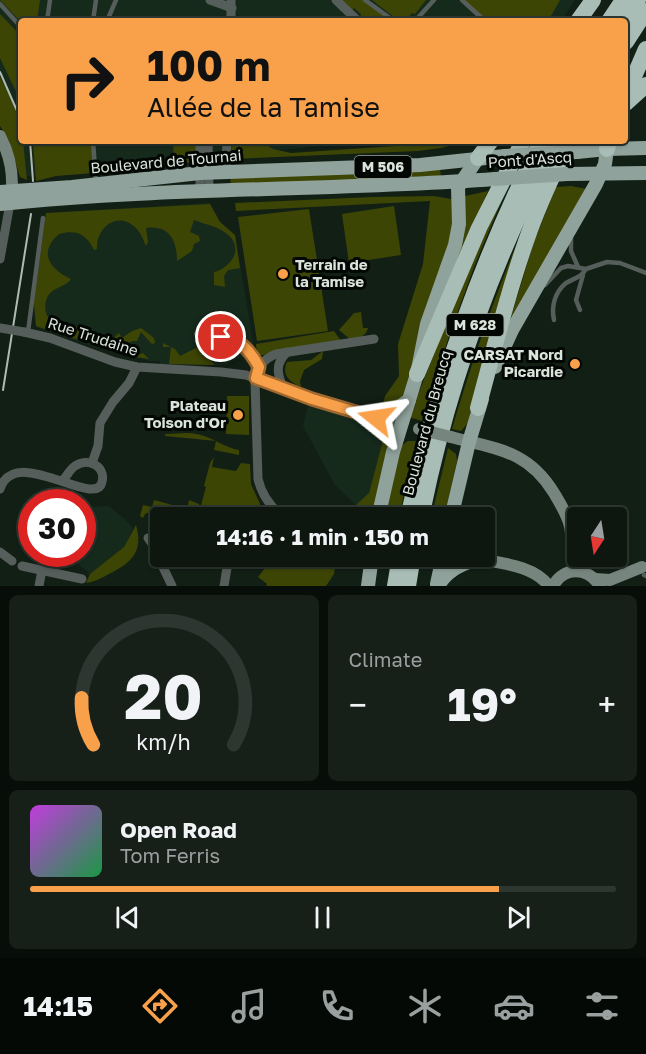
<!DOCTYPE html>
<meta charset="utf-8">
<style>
:root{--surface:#0d1710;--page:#162019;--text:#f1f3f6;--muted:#9a9f9f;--line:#2d3630;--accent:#f8a14a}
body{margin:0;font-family:"Golos Text",sans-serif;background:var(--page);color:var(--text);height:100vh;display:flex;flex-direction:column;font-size:22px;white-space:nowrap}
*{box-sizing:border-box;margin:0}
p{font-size:20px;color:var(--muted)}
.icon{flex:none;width:33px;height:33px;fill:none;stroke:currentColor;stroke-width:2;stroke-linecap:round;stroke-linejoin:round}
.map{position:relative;height:586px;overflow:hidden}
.sheet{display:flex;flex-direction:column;gap:9px;padding:9px;background:#070d09;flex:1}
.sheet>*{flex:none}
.banner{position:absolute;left:18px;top:18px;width:610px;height:126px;border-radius:6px;box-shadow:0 2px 4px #0004,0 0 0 2px var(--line);background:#f8a14a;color:#111;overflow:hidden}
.needle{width:39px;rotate:192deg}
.buttons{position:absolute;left:567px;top:507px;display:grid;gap:12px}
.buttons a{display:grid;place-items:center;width:60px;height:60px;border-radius:6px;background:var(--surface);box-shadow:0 2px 4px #0004,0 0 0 2px var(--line);font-size:30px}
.speed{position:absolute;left:18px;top:489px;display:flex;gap:12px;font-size:30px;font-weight:700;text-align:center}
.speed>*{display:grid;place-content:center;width:78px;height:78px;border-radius:50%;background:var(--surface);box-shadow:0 2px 4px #0004,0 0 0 2px var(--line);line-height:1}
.speed .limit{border:9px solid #d22;background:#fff;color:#111}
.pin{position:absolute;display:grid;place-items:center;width:51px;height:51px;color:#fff;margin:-26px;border:3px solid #fff;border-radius:50%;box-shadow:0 2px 6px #0007}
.me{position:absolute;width:66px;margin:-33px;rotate:285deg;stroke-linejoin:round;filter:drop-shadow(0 0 4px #0008)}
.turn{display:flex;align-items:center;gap:21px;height:126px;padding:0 30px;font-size:27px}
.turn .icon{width:78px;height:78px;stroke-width:2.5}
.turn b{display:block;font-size:42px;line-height:51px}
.big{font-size:45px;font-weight:700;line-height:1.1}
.sheet .tile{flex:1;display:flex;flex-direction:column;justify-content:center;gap:9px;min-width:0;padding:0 21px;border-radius:9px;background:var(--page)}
.sheet .dial{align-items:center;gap:0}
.dial svg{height:156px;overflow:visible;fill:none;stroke:var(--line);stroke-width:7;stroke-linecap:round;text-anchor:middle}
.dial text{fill:var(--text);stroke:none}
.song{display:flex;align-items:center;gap:18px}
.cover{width:72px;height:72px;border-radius:9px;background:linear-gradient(135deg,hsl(290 70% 55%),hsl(140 70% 35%))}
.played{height:6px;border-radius:3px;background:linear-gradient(90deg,var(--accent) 80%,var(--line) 80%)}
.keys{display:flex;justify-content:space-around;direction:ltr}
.heat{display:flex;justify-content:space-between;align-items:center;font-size:33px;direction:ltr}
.sheet .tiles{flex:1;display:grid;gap:9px;grid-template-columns:1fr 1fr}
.tile:last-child{grid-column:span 2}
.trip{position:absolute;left:150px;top:507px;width:345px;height:60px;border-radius:6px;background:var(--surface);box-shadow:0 2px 4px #0004,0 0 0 2px var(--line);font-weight:700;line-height:60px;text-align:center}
.tabs{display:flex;height:96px;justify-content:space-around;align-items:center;background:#050906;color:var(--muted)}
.tabs .icon{width:42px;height:42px}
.tabs .on{color:var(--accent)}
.tabs b{font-size:27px;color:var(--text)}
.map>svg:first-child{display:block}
.built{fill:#162a1c}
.green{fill:#3d4504}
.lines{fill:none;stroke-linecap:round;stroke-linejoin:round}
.lane{stroke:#565e5b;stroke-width:4.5}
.street{stroke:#565e5b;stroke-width:9}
.secondary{stroke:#77857f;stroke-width:12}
.primary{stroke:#90a29c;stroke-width:14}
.highway{stroke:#a8bdb5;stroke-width:16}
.rail{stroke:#b0bab2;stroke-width:2}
.street-bridge{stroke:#565e5b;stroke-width:9}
.secondary-bridge{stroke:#77857f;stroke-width:12}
.primary-bridge{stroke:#90a29c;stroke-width:14}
.route-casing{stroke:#a16930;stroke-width:15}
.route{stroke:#f8a14a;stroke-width:10}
.poi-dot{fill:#f8a14a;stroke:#030704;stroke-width:2}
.labels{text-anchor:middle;stroke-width:6;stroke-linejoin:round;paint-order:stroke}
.shield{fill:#030704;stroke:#9aa19b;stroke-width:1.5}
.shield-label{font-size:14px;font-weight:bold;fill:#dae3dc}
.street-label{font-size:15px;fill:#dae3dc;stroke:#030704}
.poi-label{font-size:15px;font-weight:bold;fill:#dae3dc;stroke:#030704;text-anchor:end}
</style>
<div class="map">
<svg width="646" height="586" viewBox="0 0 646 586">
<rect width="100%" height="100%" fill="#111f15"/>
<!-- built -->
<g class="built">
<polygon points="0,0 575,0 561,21 21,21 21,141 393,141 319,146 20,177 0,114"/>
<polygon points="210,203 220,222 235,235 253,341 253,351 250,353 226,365 160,364 160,361 150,361 118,353 106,343 97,348 36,327 33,303 46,213"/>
<polygon points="308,406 387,425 369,494 356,505 335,485 303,426"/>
<polygon points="109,506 129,523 133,529 124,547 90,574 67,554 82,554 83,507"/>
</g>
<!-- green -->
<g class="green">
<polygon points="0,0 40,0 37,21 21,22"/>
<polygon points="342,0 365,0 394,21 364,21 360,17 361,14 354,8 352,10"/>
<polygon points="372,0 426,0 415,14 412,13 405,21 399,21"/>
<polygon points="463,0 560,0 548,21 485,21"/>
<polygon points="0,14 21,36 21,102 0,58"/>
<path d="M0 77C11 97 21 118 21 141H23L27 180 20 177 9 141 0 126Z"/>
<polygon points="33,141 91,141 94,173 56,176 36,181"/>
<polygon points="173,141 196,141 197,162 98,172 98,166 174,160"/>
<polygon points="232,141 261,141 273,149 291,153 468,141 441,148 418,151 231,159"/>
<polygon points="440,167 441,179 231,187 230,176"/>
<polygon points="571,186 587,189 506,333 534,242 556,187"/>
<polygon points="506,190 474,267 450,333 422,421 409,417 478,244"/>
<polygon points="488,191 461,254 450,251 403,397 393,406 382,408 385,396 399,376 398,344 423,264 430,201 236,211 235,203 372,197 434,196 451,199"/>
<path d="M540 192 486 354 468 423 461 431 452 429C476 348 504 268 540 192Z"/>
<path d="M210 204 220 222 235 235 240 268 228 270 224 276 225 287 214 285V272C231 268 245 248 227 234 217 226 207 225 194 220L190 232 199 236 200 241 194 244 192 251 177 261C177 240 169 225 146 228L148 242 146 246C143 239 141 233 136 228 118 210 96 227 97 249L94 250C87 234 76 229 59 234 38 252 49 269 71 279 64 289 50 286 46 301 41 320 60 332 77 326L83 334 79 340 36 326 34 303 46 213Z"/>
<polygon points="394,206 401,255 349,263 342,214"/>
<polygon points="309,209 328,331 257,341 238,217"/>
<path d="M361 312 363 328H368C366 336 360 338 351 340L339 330 354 313Z"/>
<path d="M141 328 154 338 155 343 152 344 141 332 137 341H132L124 346 136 356 143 353 149 359C135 357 121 356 112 345V339L119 333 122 338 132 331Z"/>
<polygon points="334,331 341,341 270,352 264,355 257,355 256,344"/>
<polygon points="163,343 175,349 180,356 198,347 215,365 169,364 171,347 163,347"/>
<path d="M323 351 322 359 304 370 300 381 301 387C290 382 281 375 287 362L311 360Z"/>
<polygon points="227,396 249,396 249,435 226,434"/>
<polygon points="387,425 393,427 373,517 354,518 356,505 369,493"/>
<path d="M187 433C211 434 219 446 239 450V455L214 450 216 441 165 436V434Z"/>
<polygon points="408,441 416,441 399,517 385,518 398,453 401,446"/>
<polygon points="448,448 456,454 457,461 444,517 431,518"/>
<polygon points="214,457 212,467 236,471 241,463 250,464 251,484 260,504 260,517 202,517 200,509 206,487 204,486 210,463"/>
<polygon points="154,500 187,509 189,500 199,504 199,516 169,517 165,513 161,515 152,511 145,514 143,518 140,516 143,505 152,507"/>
<path d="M136 525C144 552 131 563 109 574 102 578 94 582 86 583L90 574 124 547Z"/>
<polygon points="289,557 322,557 335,566 334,574 326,586 266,586 267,584 258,577 273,558 282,565"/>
</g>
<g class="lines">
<!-- lane -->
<g class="lane">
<polyline points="365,0 394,21"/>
<polyline points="462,0 485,21"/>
<polyline points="0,4 21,27"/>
<polyline points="47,21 50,0"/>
<polyline points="93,21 96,0"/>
<polyline points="107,21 116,0"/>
<polyline points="415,21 434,0"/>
<polyline points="93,141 96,183"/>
<polyline points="325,141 330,143 357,141"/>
<polyline points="571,238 571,251 578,267"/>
<polyline points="545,285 561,268 568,266 586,269 607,262 620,263 646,273"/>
<polyline points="580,310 576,300 583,275"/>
<path d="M554 320C551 306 555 292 566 283 574 278 581 278 586 269"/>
<polyline points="28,332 43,218"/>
<polyline points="196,334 210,344"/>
<path d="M241 344 233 353 223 358 212 354 209 348C217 316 252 354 259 367"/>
<polyline points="644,575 646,576"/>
</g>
<!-- street -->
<g class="street">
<polyline points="210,0 232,8"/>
<polyline points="336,0 358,21"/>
<polyline points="231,21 231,0"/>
<polyline points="200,141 200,192"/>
<polyline points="208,141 209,191"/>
<polyline points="226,165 227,141"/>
<polyline points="0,259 10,203"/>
<polyline points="24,332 50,338 115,362 137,367 221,372 246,375 322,402 401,424"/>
<path d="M283 388C277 373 275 364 287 352"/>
<polyline points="92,463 98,446 100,423 113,402 129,383 137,367"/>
<path d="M0 489C15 443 96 510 102 482 106 466 88 457 75 466 70 469 67 476 63 480"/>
<path d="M285 518C271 508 262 496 258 479L255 381C258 367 263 359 276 354L374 339"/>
<polyline points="148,538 160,555"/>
<polyline points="0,552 12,561"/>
<polyline points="161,556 162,565 172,586"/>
<polyline points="22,566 82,579"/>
<polyline points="39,586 42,570"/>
<polyline points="224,586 227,568 232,556"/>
</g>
<!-- secondary -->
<g class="secondary">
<path d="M0 136C11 157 14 176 11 199"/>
<path d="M451 437C496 449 528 450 554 493 560 503 567 514 570 526 573 541 569 559 580 571"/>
<path d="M471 557C496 563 533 564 549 586"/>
<polyline points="595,579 610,580 642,567"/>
<path d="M553 586C564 566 588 567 600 586"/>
</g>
<!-- primary -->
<g class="primary">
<polyline points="577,152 607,149 646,148"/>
<polyline points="567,174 646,173"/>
<polyline points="0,192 72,187 200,173 420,165 505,156"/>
<path d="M0 204C164 187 330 191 495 179"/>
<polyline points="495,367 512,330 596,184 605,164 607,149"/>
<polyline points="379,418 389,414 409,400"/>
<polyline points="378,518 393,452 417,374 427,324 455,245 459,224 458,187 478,158"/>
<polyline points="451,518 469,442 482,399"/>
<polyline points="437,584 443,556"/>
<polyline points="368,586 372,556"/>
<path d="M438 586C447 570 462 563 480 559"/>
</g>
<!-- highway -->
<g class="highway">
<polyline points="578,21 593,0"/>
<polyline points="609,21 623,0"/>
<polyline points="624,21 638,0"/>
<polyline points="626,42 646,11"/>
<polyline points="626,95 646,49"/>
<polyline points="626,103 646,85"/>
<polyline points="607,149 609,141"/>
<polyline points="478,158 491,141"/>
<polyline points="417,374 479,228 523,141"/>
<path d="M478 408C494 349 509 288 530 230 541 200 555 170 569 141"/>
<path d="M408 518C436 386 481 261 541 141"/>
<path d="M421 518C447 387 494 259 555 141"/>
<polyline points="395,586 400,556"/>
<polyline points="408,586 413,556"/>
</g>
<!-- rail -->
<g class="rail">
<polyline points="0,72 21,120"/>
<polyline points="30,141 33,181"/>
<polyline points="3,390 31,214"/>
</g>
<!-- street-bridge -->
<polyline class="street-bridge" points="0,328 24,332"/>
<!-- secondary-bridge -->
<polyline class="secondary-bridge" points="419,429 451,437"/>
<!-- primary-bridge -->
<g class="primary-bridge">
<polyline points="505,156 577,152"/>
<polyline points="495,179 567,174"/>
</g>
</g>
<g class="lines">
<!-- route casing -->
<g class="route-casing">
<path id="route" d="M221 337C239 337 251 352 259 367L256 378 312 399 376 418"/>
</g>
<!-- route -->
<use href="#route" class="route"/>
</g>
<!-- markers -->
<g class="poi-dot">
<circle cx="283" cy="274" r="6"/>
<circle cx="575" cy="364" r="6"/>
<circle cx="238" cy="415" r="6"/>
</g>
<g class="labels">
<!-- shield labels -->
<g class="shield">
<rect x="354.5" y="156" width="57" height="22" rx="4.5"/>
<rect x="446.5" y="314" width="57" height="22" rx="4.5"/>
</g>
<g class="shield-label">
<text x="383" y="172">M 506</text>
<text x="475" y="330">M 628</text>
</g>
<!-- street labels -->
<g class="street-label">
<text transform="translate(530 160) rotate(-4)" y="5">Pont d'Ascq</text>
<text transform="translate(166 162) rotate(-5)" y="5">Boulevard de Tournai</text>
<text transform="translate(93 337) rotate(18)" y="5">Rue Trudaine</text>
<text transform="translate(427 423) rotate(-75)" y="5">Boulevard du Breucq</text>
</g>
<!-- poi labels -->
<g class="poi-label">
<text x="295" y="270" text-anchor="start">Terrain de<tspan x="295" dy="17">la Tamise</tspan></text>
<text x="563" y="360">CARSAT Nord<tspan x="563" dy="17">Picardie</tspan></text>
<text x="226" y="411">Plateau<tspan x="226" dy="17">Toison d'Or</tspan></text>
</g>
</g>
</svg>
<div class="buttons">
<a><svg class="needle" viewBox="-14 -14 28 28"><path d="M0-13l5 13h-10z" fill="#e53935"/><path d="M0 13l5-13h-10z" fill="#9a9f9f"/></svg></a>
</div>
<div class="speed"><div class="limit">30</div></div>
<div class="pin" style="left:221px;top:337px;background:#d93025"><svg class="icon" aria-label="arrive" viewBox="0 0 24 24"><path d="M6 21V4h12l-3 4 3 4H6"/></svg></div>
<svg class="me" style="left:376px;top:418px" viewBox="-20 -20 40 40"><path d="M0-17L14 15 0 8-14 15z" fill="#f8a14a" stroke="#fff" stroke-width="4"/></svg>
<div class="trip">14:16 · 1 min · 150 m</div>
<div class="banner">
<div class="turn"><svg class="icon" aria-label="right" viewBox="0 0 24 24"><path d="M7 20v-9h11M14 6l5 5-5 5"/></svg><div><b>100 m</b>Allée de la Tamise</div></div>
</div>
</div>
<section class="sheet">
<div class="tiles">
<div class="tile dial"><svg viewBox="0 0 100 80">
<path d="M14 69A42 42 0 1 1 86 69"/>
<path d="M14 69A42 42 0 0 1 8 45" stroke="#f8a14a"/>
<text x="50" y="56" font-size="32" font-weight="700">20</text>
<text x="50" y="72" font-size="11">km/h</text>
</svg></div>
<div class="tile"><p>Climate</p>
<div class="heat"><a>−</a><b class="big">19°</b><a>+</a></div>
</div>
<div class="tile">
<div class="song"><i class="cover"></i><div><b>Open Road</b><p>Tom Ferris</p></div></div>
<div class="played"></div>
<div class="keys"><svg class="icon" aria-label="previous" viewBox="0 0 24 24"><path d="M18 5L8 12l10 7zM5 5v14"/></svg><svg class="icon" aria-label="pause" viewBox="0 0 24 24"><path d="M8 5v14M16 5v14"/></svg><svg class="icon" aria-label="next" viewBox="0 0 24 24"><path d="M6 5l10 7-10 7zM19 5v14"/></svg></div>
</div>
</div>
</section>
<nav class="tabs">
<b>14:15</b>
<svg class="icon on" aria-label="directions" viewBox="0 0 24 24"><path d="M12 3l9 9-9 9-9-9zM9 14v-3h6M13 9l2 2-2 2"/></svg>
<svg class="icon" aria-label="music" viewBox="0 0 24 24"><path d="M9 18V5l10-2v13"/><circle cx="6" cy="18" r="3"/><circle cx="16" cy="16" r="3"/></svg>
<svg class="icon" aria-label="phone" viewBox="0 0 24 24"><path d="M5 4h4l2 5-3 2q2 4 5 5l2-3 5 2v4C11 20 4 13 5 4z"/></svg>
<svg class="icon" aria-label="climate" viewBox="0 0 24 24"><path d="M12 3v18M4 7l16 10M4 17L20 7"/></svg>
<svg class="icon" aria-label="car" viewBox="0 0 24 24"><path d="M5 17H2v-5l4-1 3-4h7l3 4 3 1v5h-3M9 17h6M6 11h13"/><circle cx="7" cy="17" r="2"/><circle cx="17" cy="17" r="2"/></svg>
<svg class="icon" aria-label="filters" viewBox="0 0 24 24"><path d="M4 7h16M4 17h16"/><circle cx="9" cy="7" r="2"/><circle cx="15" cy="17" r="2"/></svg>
</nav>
